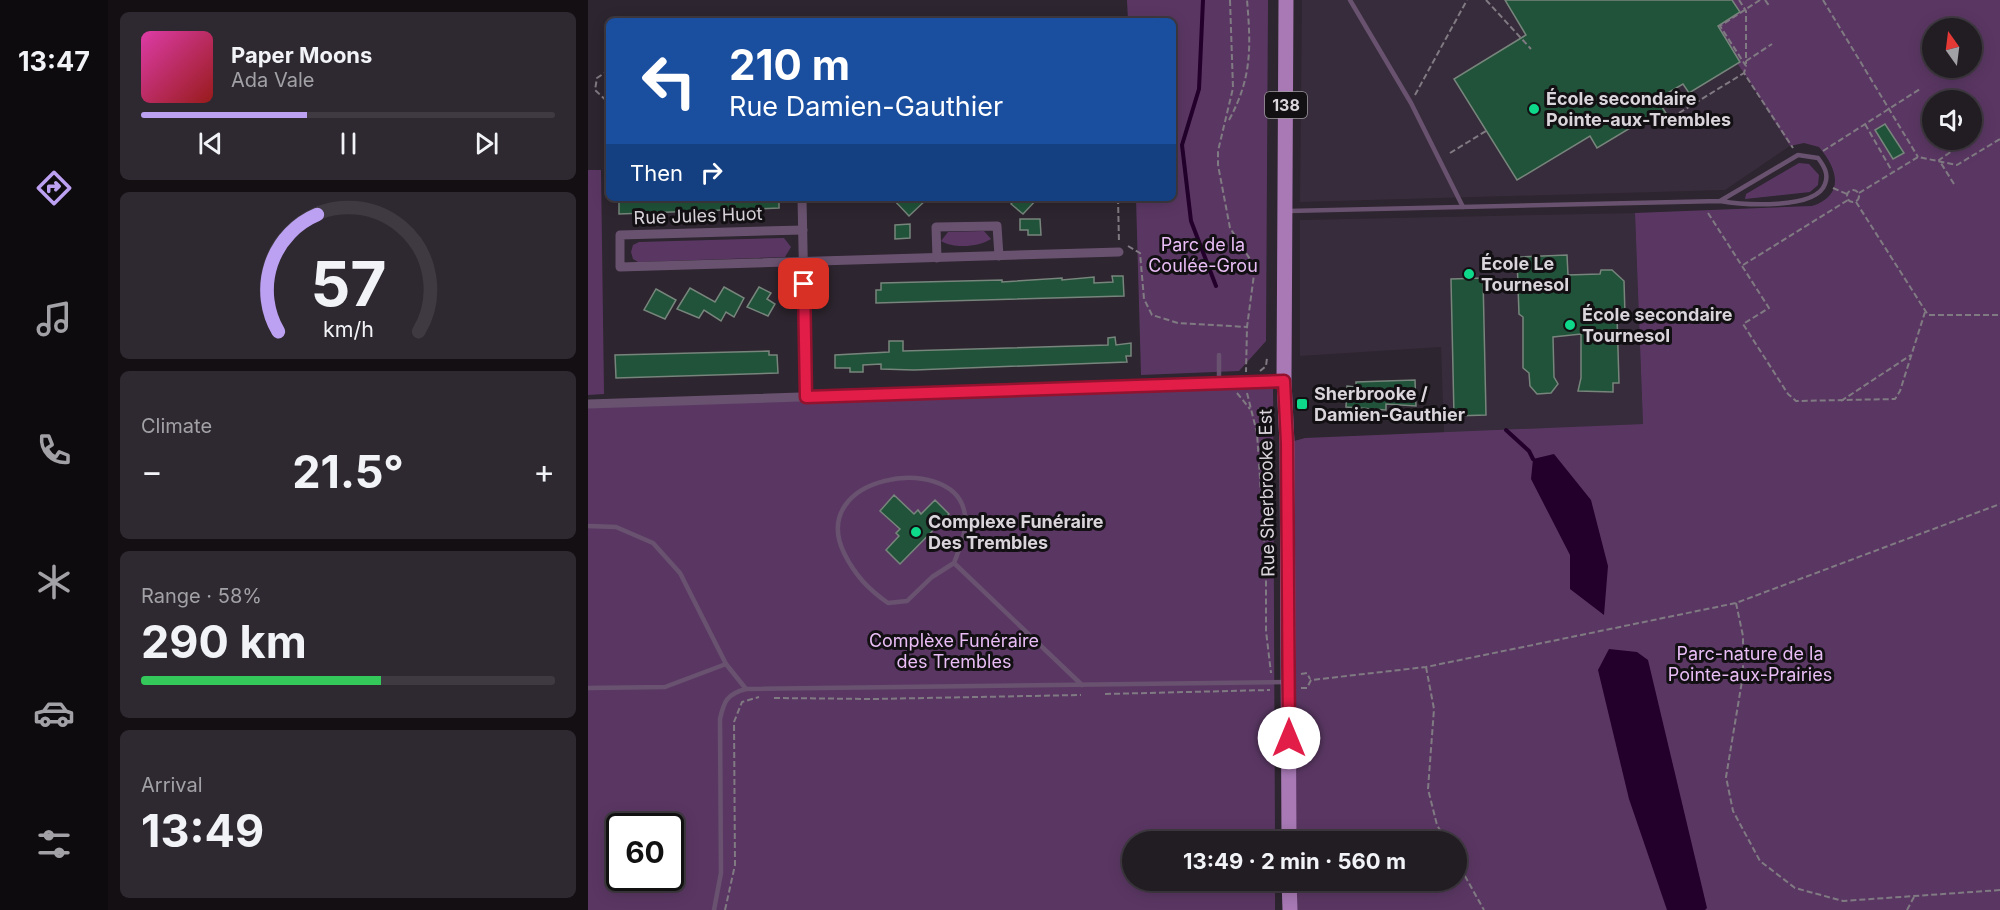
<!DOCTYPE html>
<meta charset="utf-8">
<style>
:root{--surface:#221c23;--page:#2e2930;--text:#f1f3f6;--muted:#a2a1a6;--line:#3f3a41;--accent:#bca0f2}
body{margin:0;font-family:Inter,sans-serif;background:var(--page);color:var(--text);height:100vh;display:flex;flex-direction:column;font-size:22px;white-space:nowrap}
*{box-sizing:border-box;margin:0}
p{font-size:20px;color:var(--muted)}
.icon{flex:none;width:33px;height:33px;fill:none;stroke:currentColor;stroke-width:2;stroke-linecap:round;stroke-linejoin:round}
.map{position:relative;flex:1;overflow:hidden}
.drawer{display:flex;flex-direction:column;gap:12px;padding:12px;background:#130f13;width:480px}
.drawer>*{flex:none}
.banner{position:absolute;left:18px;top:18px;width:570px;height:183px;border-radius:9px;box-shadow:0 3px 15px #0003,0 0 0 2px var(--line);background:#1a4fa0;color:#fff;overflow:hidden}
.needle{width:39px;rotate:346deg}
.fabs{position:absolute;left:1334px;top:18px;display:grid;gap:12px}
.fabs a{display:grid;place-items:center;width:60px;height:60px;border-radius:50%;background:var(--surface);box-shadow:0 3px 15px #0003,0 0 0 2px var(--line);font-size:30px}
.speed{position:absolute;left:18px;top:813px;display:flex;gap:12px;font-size:30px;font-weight:700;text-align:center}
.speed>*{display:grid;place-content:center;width:78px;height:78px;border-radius:50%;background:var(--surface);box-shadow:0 3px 15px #0003,0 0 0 2px var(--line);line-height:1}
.speed .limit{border:3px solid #111;border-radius:9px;background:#fff;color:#111}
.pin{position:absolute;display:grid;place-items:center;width:51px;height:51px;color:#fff;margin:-26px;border-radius:12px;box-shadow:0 3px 9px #0006}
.me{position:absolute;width:66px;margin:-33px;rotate:0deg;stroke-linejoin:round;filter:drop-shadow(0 0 4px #0008)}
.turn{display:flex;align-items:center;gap:21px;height:126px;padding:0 24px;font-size:27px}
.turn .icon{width:78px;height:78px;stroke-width:2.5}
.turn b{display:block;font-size:42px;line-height:51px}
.then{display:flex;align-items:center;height:57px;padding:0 24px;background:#0003;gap:12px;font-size:22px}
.big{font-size:45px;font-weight:700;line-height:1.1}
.drawer .card{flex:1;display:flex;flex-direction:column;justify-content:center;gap:9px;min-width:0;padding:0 21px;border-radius:9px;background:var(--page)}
.drawer .dial{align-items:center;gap:0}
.dial svg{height:156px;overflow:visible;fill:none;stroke:var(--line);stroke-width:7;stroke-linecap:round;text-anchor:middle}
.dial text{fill:var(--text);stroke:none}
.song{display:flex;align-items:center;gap:18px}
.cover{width:72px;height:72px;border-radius:9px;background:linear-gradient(135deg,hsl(320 70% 55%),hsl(0 70% 35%))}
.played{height:6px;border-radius:3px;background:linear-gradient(90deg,var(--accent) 40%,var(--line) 40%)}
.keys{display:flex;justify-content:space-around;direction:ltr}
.heat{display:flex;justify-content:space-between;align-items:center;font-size:33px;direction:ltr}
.charge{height:9px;border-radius:4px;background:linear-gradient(90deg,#34c759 58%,var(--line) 0)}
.trip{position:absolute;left:534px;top:831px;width:345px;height:60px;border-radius:30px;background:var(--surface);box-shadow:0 3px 15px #0003,0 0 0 2px var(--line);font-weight:700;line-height:60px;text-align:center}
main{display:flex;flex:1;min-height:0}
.dock{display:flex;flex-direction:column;width:108px;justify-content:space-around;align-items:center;background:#0e0b0e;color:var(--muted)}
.dock .icon{width:42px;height:42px}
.dock .active{color:var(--accent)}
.dock b{font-size:27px;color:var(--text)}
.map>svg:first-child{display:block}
.built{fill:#372c3b}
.green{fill:#5a3763;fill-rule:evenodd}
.water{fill:#22002b}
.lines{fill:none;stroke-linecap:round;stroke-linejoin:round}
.stream{stroke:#22002b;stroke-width:4}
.building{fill:#205339;stroke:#77857c;stroke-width:1.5}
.path{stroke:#807a82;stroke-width:2;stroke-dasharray:6 3;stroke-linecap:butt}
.service{stroke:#69526f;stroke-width:4.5}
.minor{stroke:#69526f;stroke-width:9}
.primary{stroke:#a879b5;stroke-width:15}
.route-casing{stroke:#92132f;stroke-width:15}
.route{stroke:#e11d48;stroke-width:10}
.poi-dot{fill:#0ed98a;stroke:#131014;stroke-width:2}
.labels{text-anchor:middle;stroke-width:6;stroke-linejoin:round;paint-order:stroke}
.shield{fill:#131014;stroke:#9e9a9f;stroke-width:1.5}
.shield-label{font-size:16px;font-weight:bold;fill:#dad5db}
.poi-label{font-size:18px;font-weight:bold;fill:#dad5db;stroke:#131014;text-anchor:start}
.street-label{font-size:18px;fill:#dad5db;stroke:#131014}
.park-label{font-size:18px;fill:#e9bdf5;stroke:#131014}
</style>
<main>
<nav class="dock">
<b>13:47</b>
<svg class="icon active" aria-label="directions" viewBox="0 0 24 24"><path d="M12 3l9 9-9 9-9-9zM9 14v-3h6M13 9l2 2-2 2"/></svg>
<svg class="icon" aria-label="music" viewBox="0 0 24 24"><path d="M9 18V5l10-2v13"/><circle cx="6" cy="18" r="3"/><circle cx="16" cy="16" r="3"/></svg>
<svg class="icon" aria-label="phone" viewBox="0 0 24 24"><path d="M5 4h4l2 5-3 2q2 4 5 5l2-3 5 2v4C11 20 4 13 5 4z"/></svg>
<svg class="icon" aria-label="climate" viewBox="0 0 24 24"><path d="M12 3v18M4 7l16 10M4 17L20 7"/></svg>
<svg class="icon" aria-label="car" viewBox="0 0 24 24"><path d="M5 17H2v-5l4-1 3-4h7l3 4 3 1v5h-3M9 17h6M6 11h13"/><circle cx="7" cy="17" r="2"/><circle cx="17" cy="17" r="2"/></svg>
<svg class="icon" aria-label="filters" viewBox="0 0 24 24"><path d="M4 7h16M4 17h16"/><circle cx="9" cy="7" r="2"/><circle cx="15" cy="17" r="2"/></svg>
</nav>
<section class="drawer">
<div class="card">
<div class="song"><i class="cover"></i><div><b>Paper Moons</b><p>Ada Vale</p></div></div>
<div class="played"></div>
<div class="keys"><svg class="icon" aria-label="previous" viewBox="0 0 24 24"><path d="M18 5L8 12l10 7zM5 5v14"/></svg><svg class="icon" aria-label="pause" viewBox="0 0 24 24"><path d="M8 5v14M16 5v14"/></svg><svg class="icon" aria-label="next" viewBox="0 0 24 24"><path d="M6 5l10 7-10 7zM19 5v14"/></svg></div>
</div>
<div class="card dial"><svg viewBox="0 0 100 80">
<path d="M14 69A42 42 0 1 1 86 69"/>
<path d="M14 69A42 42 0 0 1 34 9" stroke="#bca0f2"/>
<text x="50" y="56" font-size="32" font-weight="700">57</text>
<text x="50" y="72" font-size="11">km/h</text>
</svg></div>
<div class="card"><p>Climate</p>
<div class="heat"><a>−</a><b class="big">21.5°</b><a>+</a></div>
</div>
<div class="card"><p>Range · 58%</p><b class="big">290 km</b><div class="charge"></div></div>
<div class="card"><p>Arrival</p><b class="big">13:49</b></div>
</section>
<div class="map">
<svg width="1412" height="910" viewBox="0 0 1412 910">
<rect width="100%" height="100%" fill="#2d252f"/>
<!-- built -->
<g class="built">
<polygon points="714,0 1143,0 1152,12 1125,29 1156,73 1202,146 1137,190 712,202"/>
<polygon points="1047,213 1055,424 856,434 853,347 712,356 712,220"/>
</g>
<!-- green -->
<g class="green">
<polygon points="539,0 680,0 678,341 651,371 553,375 548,198 585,198 585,21 540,21"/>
<path d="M1143 0H1412V910H702L701 881 868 880V842L701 841 699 443 717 438 1055 424 1047 213 1224 206C1257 195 1250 169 1231 147L1216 143 1202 146 1156 73 1125 29 1151 13ZM1344 28H1383V68H1344ZM1344 100H1383V140H1344Z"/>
<polygon points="1211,163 1221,164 1231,175 1230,185 1222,192 1157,199 1158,194"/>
<polygon points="0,170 13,170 16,394 0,395"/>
<path d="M396 231 403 239C391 247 366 249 353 241L360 232Z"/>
<polygon points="196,238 203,247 197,257 50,262 45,259 43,252 45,245 51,242"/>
<path d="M685 384 687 841 544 842V880L687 881V910H0V407ZM32 826H82V878H32Z"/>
</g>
<!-- water -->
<g class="water">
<polygon points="966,454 1003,500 1020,566 1016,615 982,589 982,555 943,479 945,459"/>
<polygon points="1021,649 1049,652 1060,660 1119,908 1117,910 1079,910 1041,799 1010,670"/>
</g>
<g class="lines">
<!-- stream -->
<g class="stream">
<polyline points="615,0 611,89 594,145 603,221 628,286"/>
<polyline points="918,430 941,451 945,459"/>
</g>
</g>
<!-- building -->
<g class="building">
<polygon points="917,0 1144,0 1152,12 1130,26 1152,62 1101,93 1095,84 1076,95 1081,103 1074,107 1081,118 1073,123 1067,113 1009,148 1002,136 929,180 866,79 938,35"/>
<polygon points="1297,124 1316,153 1305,159 1287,130"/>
<polygon points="31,198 191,198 191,208 31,214"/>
<polygon points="304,198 340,198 321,216"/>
<polygon points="428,198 450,198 435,214 423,204"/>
<polygon points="432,219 452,219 453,235 440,235 440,230 432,230"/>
<polygon points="322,224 322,238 307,239 307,225"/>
<polygon points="979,255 980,275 1012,274 1013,270 1024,270 1036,281 1037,315 1029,316 1031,383 1025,383 1025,392 990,391 993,378 993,334 965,337 966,377 970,384 963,393 949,394 942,386 941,373 935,368 935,317 931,314 929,257"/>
<polygon points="524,276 535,276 536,296 288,303 288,290 293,290 293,283 414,280 414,282 474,278 474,280 506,277 506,283 525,282"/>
<polygon points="895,278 898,415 866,416 863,279"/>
<polygon points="136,287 156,298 146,317 138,312 133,321 116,310 111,318 89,309 102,288 127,302"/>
<polygon points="171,287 183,293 179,299 187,304 180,316 159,307"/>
<polygon points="68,289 88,300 77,319 56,310"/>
<polygon points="527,337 528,345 543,343 543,356 538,356 539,362 326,370 293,369 293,364 275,365 275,372 262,372 262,368 247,368 247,355 301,352 301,341 315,341 315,351 520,345 520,338"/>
<polygon points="181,351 181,355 189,355 190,373 28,378 27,355"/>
<polygon points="827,380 828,406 798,404 798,410 758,407 759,386 768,387 768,382"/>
<polygon points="306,495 326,514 330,510 333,514 347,500 361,514 312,564 298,550 311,536 308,533 312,529 292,511"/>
</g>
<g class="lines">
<!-- path -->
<g class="path">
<polyline points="642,0 645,88 630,151 630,165 642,228 667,267 659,327 658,372"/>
<polyline points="898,0 943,49"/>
<polyline points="1151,0 1158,11 1158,64"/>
<polyline points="1172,0 1132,26 1158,66 1156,73 1205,148"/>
<polyline points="1177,0 1182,7"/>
<polyline points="1235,0 1330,157"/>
<polyline points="1158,61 1184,44"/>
<polyline points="21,70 9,78 7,90 21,103"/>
<polyline points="827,95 879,0"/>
<polyline points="1091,113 1156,73"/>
<path d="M641 120C664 78 663 47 659 0"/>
<polyline points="1277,124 1304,171"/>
<polyline points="1235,151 1332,89"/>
<polyline points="862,153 898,131"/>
<polyline points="1366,184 1351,160 1370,147"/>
<polyline points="1245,188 1259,194"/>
<circle cx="1265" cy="196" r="6"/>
<polyline points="1271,193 1330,157 1369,165 1412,139"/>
<polyline points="530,198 531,243"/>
<polyline points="1268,202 1340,315 1412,315"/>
<polyline points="1120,213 1181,308 1155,324 1200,394 1208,401 1307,399 1312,391 1337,312"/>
<polyline points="540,246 552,253 556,299 564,315 590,323 659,327"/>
<polyline points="1155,265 1260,200"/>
<polyline points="672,371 678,366 679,358"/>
<polyline points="649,393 662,409"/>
<polyline points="659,393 669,433 678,568 678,631 683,673"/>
<polyline points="1253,401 1323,355"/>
<polyline points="1148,603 1155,636 1155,675 1138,777 1145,811 1172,861 1207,888 1255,901 1412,890"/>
<polyline points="838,667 846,709 840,789 849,825 859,842"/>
<polyline points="713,674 719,673 722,679"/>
<polyline points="713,688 719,688 723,680 838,667 1148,603 1412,504"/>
<polyline points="517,694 682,690"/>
<polyline points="186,698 285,699 493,695"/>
<polyline points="868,860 896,910"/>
<polyline points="137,910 147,865 146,722 154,702 171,697"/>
<polyline points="1319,910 1326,897"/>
</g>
<!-- service -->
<g class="service">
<polyline points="762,0 823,103 875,207"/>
<path d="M700 211 1132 201C1155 205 1228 210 1237 184 1241 174 1236 166 1230 158L1210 155 1132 201"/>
<polyline points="631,383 631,355"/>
<path d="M0 526 28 527 65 543 92 573 138 664 158 689C139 694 136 701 132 719L133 873 126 910"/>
<path d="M366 563C372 547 381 528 376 510 362 453 219 475 256 553 267 575 280 589 300 603L319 601 344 577 366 563 494 685"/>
<polyline points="0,688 77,687 138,664"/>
<polyline points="158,689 698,682"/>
</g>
<!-- minor -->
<g class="minor">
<polyline points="214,198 218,397"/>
<polyline points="215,230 32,235 32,267 531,252"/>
<polyline points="349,258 348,227 409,226 411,256"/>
<polyline points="0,404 696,381"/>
</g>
<!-- primary -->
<g class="primary">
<polyline points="698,0 696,381 699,443 701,842"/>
<polyline points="701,880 702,910"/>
</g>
</g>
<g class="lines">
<!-- route casing -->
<g class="route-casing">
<polyline id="route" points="216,284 218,397 696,381 699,443 701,738"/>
</g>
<!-- route -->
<use href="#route" class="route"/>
</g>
<!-- markers -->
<g class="poi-dot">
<circle cx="946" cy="109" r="6"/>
<circle cx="881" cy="274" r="6"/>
<circle cx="982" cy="325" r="6"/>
<rect x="708" y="398" width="12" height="12" rx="3"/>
<circle cx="328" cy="532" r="6"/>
</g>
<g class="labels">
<!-- shield labels -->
<rect class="shield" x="677" y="92" width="42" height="26" rx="4.5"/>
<g class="shield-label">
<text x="698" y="111">138</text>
</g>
<!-- poi labels -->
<g class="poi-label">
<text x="958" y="105">École secondaire<tspan x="958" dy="21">Pointe-aux-Trembles</tspan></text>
<text x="893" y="270">École Le<tspan x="893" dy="21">Tournesol</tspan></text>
<text x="994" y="321">École secondaire<tspan x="994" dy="21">Tournesol</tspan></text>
<text x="726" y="400">Sherbrooke /<tspan x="726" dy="21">Damien-Gauthier</tspan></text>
<text x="340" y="528">Complexe Funéraire<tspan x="340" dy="21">Des Trembles</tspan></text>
</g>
<!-- street labels -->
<g class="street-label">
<text transform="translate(110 216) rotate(-2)" y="6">Rue Jules Huot</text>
<text transform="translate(679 493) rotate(-91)" y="6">Rue Sherbrooke Est</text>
</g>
<!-- park labels -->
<g class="park-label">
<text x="615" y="251">Parc de la<tspan x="615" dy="21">Coulée-Grou</tspan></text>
<text x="366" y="647">Complèxe Funéraire<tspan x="366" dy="21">des Trembles</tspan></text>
<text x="1162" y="660">Parc-nature de la<tspan x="1162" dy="21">Pointe-aux-Prairies</tspan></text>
</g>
</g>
</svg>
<div class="fabs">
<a><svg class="needle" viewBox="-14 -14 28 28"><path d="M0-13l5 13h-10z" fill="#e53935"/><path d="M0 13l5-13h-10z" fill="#a2a1a6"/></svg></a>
<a><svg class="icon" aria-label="sound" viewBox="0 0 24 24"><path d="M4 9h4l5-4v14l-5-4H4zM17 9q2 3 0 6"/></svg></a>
</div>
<div class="speed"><div class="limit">60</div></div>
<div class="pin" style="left:216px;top:284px;background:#d93025"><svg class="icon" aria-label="arrive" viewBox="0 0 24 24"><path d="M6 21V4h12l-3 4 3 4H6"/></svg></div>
<svg class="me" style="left:701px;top:738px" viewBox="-20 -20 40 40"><circle r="19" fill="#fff"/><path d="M0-13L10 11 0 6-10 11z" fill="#e11d48"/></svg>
<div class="trip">13:49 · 2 min · 560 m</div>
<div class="banner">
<div class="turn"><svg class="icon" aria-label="left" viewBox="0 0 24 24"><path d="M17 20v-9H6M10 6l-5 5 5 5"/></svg><div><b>210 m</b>Rue Damien-Gauthier</div></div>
<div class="then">Then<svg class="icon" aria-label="right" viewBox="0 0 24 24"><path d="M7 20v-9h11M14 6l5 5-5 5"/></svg></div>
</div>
</div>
</main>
